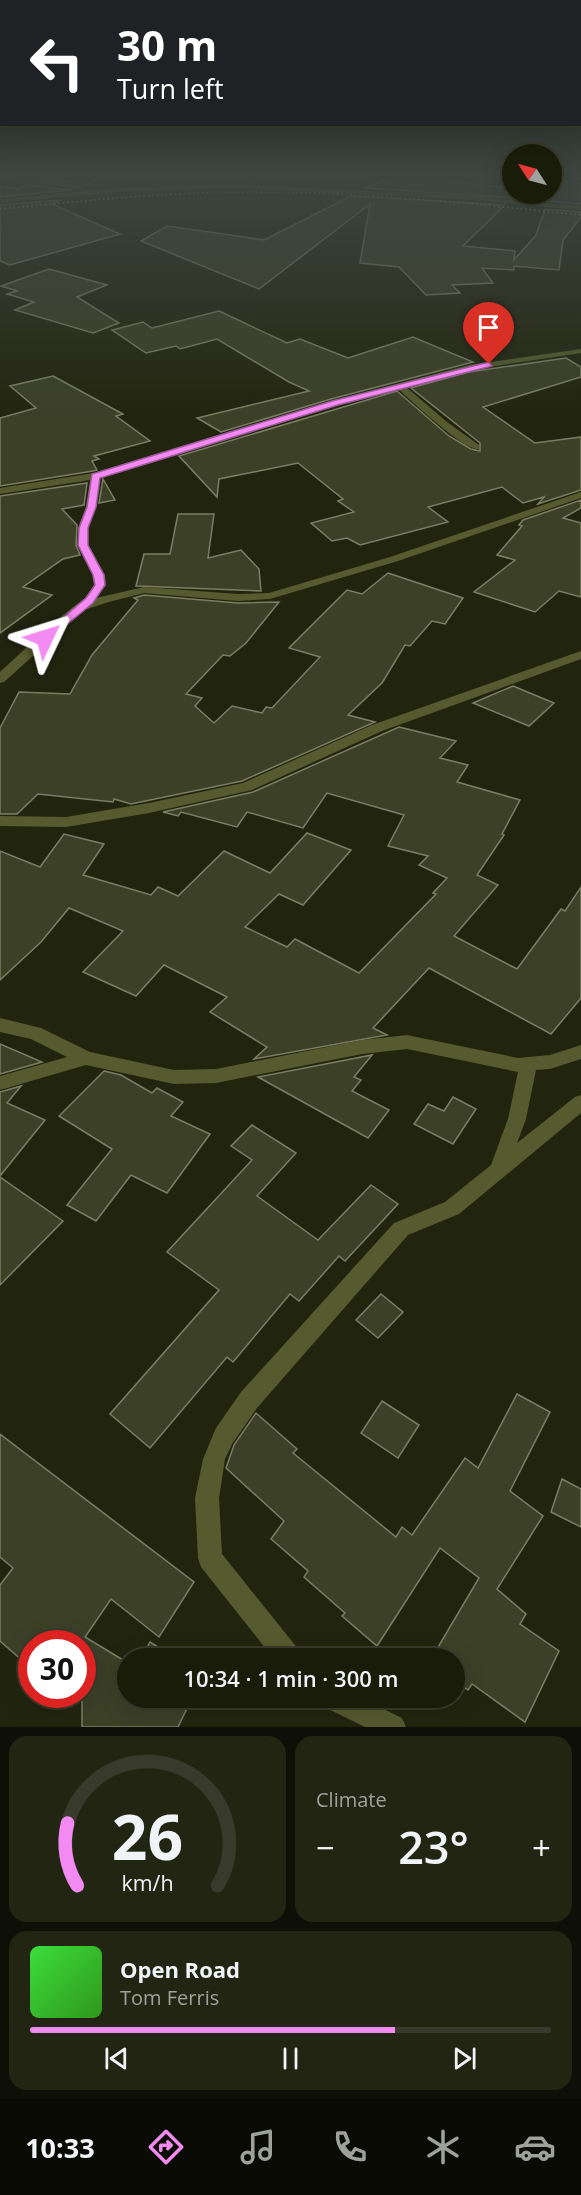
<!DOCTYPE html>
<meta charset="utf-8">
<style>
:root{--surface:#1a1c0a;--page:#232513;--text:#f1f3f6;--muted:#9fa19c;--line:#383a2b;--accent:#f38af1}
body{margin:0;font-family:"Open Sans",sans-serif;background:var(--page);color:var(--text);height:100vh;display:flex;flex-direction:column;font-size:22px;white-space:nowrap}
*{box-sizing:border-box;margin:0}
p{font-size:20px;color:var(--muted)}
.icon{flex:none;width:33px;height:33px;fill:none;stroke:currentColor;stroke-width:2;stroke-linecap:round;stroke-linejoin:round}
.map{position:relative;height:1727px;overflow:hidden}
.sheet{display:flex;flex-direction:column;gap:9px;padding:9px;background:#0e0f06;flex:1}
.sheet>*{flex:none}
.guide{position:absolute;left:0px;top:0px;width:582px;height:126px;box-shadow:0 6px 24px #0002,0 0 0 2px var(--line);background:#202124;color:#fff;overflow:hidden}
.needle{width:39px;rotate:306deg}
.fabs{position:absolute;left:502px;top:144px;display:grid;gap:12px}
.fabs a{display:grid;place-items:center;width:60px;height:60px;border-radius:50%;background:var(--surface);box-shadow:0 6px 24px #0002,0 0 0 2px var(--line);font-size:30px}
.speed{position:absolute;left:18px;top:1630px;display:flex;gap:12px;font-size:30px;font-weight:700;text-align:center}
.speed>*{display:grid;place-content:center;width:78px;height:78px;border-radius:50%;background:var(--surface);box-shadow:0 6px 24px #0002,0 0 0 2px var(--line);line-height:1}
.speed .limit{border:9px solid #d22;background:#fff;color:#111}
.pin{position:absolute;display:grid;place-items:center;width:51px;height:51px;color:#fff;margin:-62px -26px;border-radius:50% 50% 50% 0;rotate:-45deg;box-shadow:0 0 6px #0007}
.pin .icon{rotate:45deg}
.me{position:absolute;width:66px;margin:-33px;rotate:49deg;stroke-linejoin:round;filter:drop-shadow(0 0 4px #0008)}
.turn{display:flex;align-items:center;gap:21px;height:126px;padding:0 18px;font-size:27px}
.turn .icon{width:78px;height:78px;stroke-width:2.5}
.turn b{display:block;font-size:42px;line-height:51px}
.big{font-size:45px;font-weight:600;line-height:1.1}
.sheet .tile{flex:1;display:flex;flex-direction:column;justify-content:center;gap:9px;min-width:0;padding:0 21px;border-radius:18px;background:var(--page)}
.sheet .dial{align-items:center;gap:0}
.dial svg{height:156px;overflow:visible;fill:none;stroke:var(--line);stroke-width:7;stroke-linecap:round;text-anchor:middle}
.dial text{fill:var(--text);stroke:none}
.song{display:flex;align-items:center;gap:18px}
.cover{width:72px;height:72px;border-radius:9px;background:linear-gradient(135deg,hsl(120 70% 55%),hsl(110 70% 35%))}
.played{height:6px;border-radius:3px;background:linear-gradient(90deg,var(--accent) 70%,var(--line) 70%)}
.keys{display:flex;justify-content:space-around;direction:ltr}
.heat{display:flex;justify-content:space-between;align-items:center;font-size:33px;direction:ltr}
.sheet .tiles{flex:1;display:grid;gap:9px;grid-template-columns:1fr 1fr}
.tile:last-child{grid-column:span 2}
.trip{position:absolute;left:117px;top:1648px;width:348px;height:60px;border-radius:30px;background:var(--surface);box-shadow:0 6px 24px #0002,0 0 0 2px var(--line);font-weight:600;line-height:60px;text-align:center}
.dock{display:flex;height:96px;justify-content:space-around;align-items:center;background:#0a0b04;color:var(--muted)}
.dock .icon{width:42px;height:42px}
.dock .active{color:var(--accent)}
.dock b{font-size:27px;color:var(--text)}
.map>svg:first-child{display:block}
.building{fill:#3c4027;stroke:#7a7f64;stroke-width:1.5}
.lines{fill:none;stroke-linecap:round;stroke-linejoin:round}
.minor{fill:#555b2e;fill-rule:evenodd}
.rail{stroke:#a5a896;stroke-width:2;stroke-dasharray:1.5 3;stroke-linecap:butt}
.route{fill:#f38af1;stroke:#9e5a9d;stroke-width:1.5}
</style>
<div class="map">
<svg width="581" height="1727" viewBox="0 0 581 1727">
<rect width="100%" height="100%" fill="#22250e"/>
<!-- building -->
<g class="building">
<polygon points="45,176 102,176 85,186 80,183 40,178"/>
<polygon points="396,176 513,188 513,194 518,194 513,198 366,188 383,180 387,184"/>
<polygon points="556,180 581,184 581,204 548,201"/>
<polygon points="27,185 71,190 0,197 0,186 18,189"/>
<polygon points="351,196 505,205 463,246 515,251 514,260 536,235 545,209 581,212 581,217 563,240 559,270 514,266 514,270 482,268 493,283 452,285 460,293 426,295 399,267 360,263 370,204 259,289 141,241 167,226 264,240"/>
<polygon points="60,200 52,204 120,234 10,265 0,261 0,205"/>
<polygon points="49,269 107,285 77,297 119,323 93,333 15,310 34,302 7,294 17,291 1,286"/>
<polygon points="219,311 287,343 300,339 348,358 413,337 473,362 331,399 221,432 197,418 309,391 289,382 217,339 180,349 176,346 146,353 112,330 143,322 152,328"/>
<polygon points="566,358 581,367 581,377 483,407 535,443 581,437 581,490 538,504 544,497 523,503 502,487 428,507 448,522 360,545 347,538 332,541 311,523 354,512 338,501 343,499 298,463 219,479 217,497 179,456 397,391 449,436 471,449 480,451 480,443 411,388 469,372"/>
<polygon points="53,376 123,414 116,416 150,441 94,456 99,459 92,461 97,470 93,471 0,486 0,418 36,408 10,386"/>
<polygon points="103,479 115,500 99,503"/>
<polygon points="87,483 84,505 62,509 77,525 76,545 80,555 63,559 23,587 52,595 0,633 0,496"/>
<polygon points="581,500 581,508 563,518 581,523 581,597 559,591 535,612 474,592 515,560 497,555 522,526 519,525 523,520"/>
<polygon points="178,514 214,514 208,558 241,550 259,569 261,591 136,586 144,554 170,554"/>
<polygon points="388,573 463,598 445,624 432,621 410,646 405,645 382,683 348,715 375,722 242,781 131,804 114,799 113,802 38,794 17,814 0,814 0,728 19,692 70,694 92,655 138,600 134,598 144,595 238,603 279,602 246,643 230,656 223,655 186,694 202,698 195,706 214,723 232,706 262,713 266,707 272,708 320,657 289,648 347,590 362,594"/>
<polygon points="513,686 554,703 529,726 473,703"/>
<polygon points="399,727 456,741 440,758 468,765 457,782 520,800 502,834 504,835 477,875 498,885 454,936 517,969 561,909 565,911 581,887 581,998 551,1034 429,968 373,1028 387,1035 254,1059 267,1047 210,1012 227,997 164,965 136,996 83,972 123,931 69,908 41,942 0,980 0,851 40,867 64,834 104,844 83,875 151,895 158,887 178,896 224,851 270,873 307,833 351,850 303,905 279,894 245,927 287,947 295,939 359,973 436,894 433,893 447,878 419,865 428,856 388,846 404,815 327,793 303,828 247,812 237,827 181,812 178,816 163,812 253,792"/>
<polygon points="0,1044 42,1062 0,1074"/>
<polygon points="372,1055 354,1077 361,1080 352,1091 389,1110 368,1138 258,1077"/>
<polygon points="104,1071 121,1075 152,1093 157,1088 183,1102 171,1116 210,1134 167,1193 131,1175 96,1221 67,1205 112,1149 59,1116"/>
<polygon points="21,1086 7,1103 45,1120 0,1176 0,1092"/>
<polygon points="453,1097 476,1109 453,1144 414,1124 428,1104 444,1111"/>
<polygon points="252,1125 296,1153 257,1196 318,1240 371,1185 398,1204 345,1261 339,1256 299,1301 290,1294 233,1362 227,1357 150,1448 110,1414 219,1290 167,1252 252,1160 231,1146"/>
<polygon points="0,1177 63,1221 0,1285"/>
<polygon points="381,1294 403,1312 378,1338 356,1320"/>
<polygon points="517,1394 550,1412 510,1491 543,1516 497,1589 526,1614 520,1624 559,1651 525,1722 472,1684 468,1690 454,1680 454,1659 431,1659 479,1578 440,1548 377,1646 342,1616 345,1613 304,1577 308,1571 271,1539 284,1521 226,1468 234,1445 256,1413 297,1449 293,1453 396,1537 402,1527 412,1535 465,1458 478,1468"/>
<polygon points="382,1401 419,1425 398,1458 361,1433"/>
<polygon points="0,1434 194,1582 159,1637 111,1599 85,1637 128,1663 128,1698 192,1698 178,1727 82,1727 82,1639 79,1644 32,1644 32,1669 0,1641 0,1585 13,1568 0,1557"/>
<polygon points="562,1479 581,1489 581,1527 551,1512"/>
<polygon points="150,1642 177,1659 141,1659"/>
</g>
<g class="lines">
<!-- minor -->
<g class="minor">
<polygon points="0,176 80,185 83,187 80,189 0,179"/>
<polygon points="568,176 581,177 581,181 552,177"/>
<polygon points="225,184 459,195 581,206 581,210 459,199 225,188 118,192 0,203 0,199 118,188"/>
<path d="M581 349V353L469 370 406 387 447 422 479 445V449C464 451 412 401 398 389L338 405 100 478 96 507 88 528V545L105 575 106 585 96 598 144 587 238 594 269 593 390 557 581 492V498L398 561 270 599 238 601 144 593 109 602 84 610 4 682 0 683V672L55 621 85 598 94 585 93 575 78 545V528L86 507 90 480 0 494V488L94 473 332 401 469 365Z"/>
<polygon points="581,651 581,659 382,731 252,790 149,813 66,827 0,826 0,816 66,817 149,803 243,783 372,725"/>
<polygon points="0,1018 41,1028 90,1052 174,1070 216,1069 362,1040 407,1035 518,1058 550,1055 581,1045 581,1059 550,1069 536,1070 526,1119 517,1143 575,1097 581,1095 581,1113 459,1214 408,1235 257,1408 232,1444 225,1459 219,1498 222,1554 299,1650 303,1659 274,1659 201,1567 198,1558 195,1498 203,1459 216,1428 241,1392 394,1223 445,1202 491,1165 508,1119 518,1072 407,1049 362,1054 216,1083 174,1084 86,1065 0,1090 0,1076 67,1057 31,1039 0,1032"/>
<polygon points="320,1698 361,1698 402,1718 406,1727 365,1727 324,1707"/>
</g>
<!-- rail -->
<path class="rail" d="M0 209C89 200 178 191 268 192 373 193 477 204 581 215"/>
</g>
<!-- sky -->
<linearGradient id="sky" x2="0" y2="1"><stop stop-color="#131408"/><stop offset="0.42" stop-color="#3e4641"/><stop offset="1" stop-color="#3e4641" stop-opacity="0"/></linearGradient>
<rect width="581" height="418" fill="url(#sky)"/>
<!-- route -->
<polygon class="route" points="489,362 492,366 338,405 100,478 96,507 88,528 88,545 104,575 105,585 93,603 48,640 39,638 86,598 95,585 93,575 78,545 79,528 87,507 92,474 332,401"/>
</svg>
<div class="fabs">
<a><svg class="needle" viewBox="-14 -14 28 28"><path d="M0-13l5 13h-10z" fill="#e53935"/><path d="M0 13l5-13h-10z" fill="#9fa19c"/></svg></a>
</div>
<div class="speed"><div class="limit">30</div></div>
<div class="pin" style="left:489px;top:364px;background:#d93025"><svg class="icon" aria-label="arrive" viewBox="0 0 24 24"><path d="M6 21V4h12l-3 4 3 4H6"/></svg></div>
<svg class="me" style="left:45px;top:638px" viewBox="-20 -20 40 40"><path d="M0-17L14 15 0 8-14 15z" fill="#f38af1" stroke="#fff" stroke-width="4"/></svg>
<div class="trip">10:34 · 1 min · 300 m</div>
<div class="guide">
<div class="turn"><svg class="icon" aria-label="left" viewBox="0 0 24 24"><path d="M17 20v-9H6M10 6l-5 5 5 5"/></svg><div><b>30 m</b>Turn left</div></div>
</div>
</div>
<section class="sheet">
<div class="tiles">
<div class="tile dial"><svg viewBox="0 0 100 80">
<path d="M14 69A42 42 0 1 1 86 69"/>
<path d="M14 69A42 42 0 0 1 9 37" stroke="#f38af1"/>
<text x="50" y="56" font-size="32" font-weight="700">26</text>
<text x="50" y="72" font-size="11">km/h</text>
</svg></div>
<div class="tile"><p>Climate</p>
<div class="heat"><a>−</a><b class="big">23°</b><a>+</a></div>
</div>
<div class="tile">
<div class="song"><i class="cover"></i><div><b>Open Road</b><p>Tom Ferris</p></div></div>
<div class="played"></div>
<div class="keys"><svg class="icon" aria-label="previous" viewBox="0 0 24 24"><path d="M18 5L8 12l10 7zM5 5v14"/></svg><svg class="icon" aria-label="pause" viewBox="0 0 24 24"><path d="M8 5v14M16 5v14"/></svg><svg class="icon" aria-label="next" viewBox="0 0 24 24"><path d="M6 5l10 7-10 7zM19 5v14"/></svg></div>
</div>
</div>
</section>
<nav class="dock">
<b>10:33</b>
<svg class="icon active" aria-label="directions" viewBox="0 0 24 24"><path d="M12 3l9 9-9 9-9-9zM9 14v-3h6M13 9l2 2-2 2"/></svg>
<svg class="icon" aria-label="music" viewBox="0 0 24 24"><path d="M9 18V5l10-2v13"/><circle cx="6" cy="18" r="3"/><circle cx="16" cy="16" r="3"/></svg>
<svg class="icon" aria-label="phone" viewBox="0 0 24 24"><path d="M5 4h4l2 5-3 2q2 4 5 5l2-3 5 2v4C11 20 4 13 5 4z"/></svg>
<svg class="icon" aria-label="climate" viewBox="0 0 24 24"><path d="M12 3v18M4 7l16 10M4 17L20 7"/></svg>
<svg class="icon" aria-label="car" viewBox="0 0 24 24"><path d="M5 17H2v-5l4-1 3-4h7l3 4 3 1v5h-3M9 17h6M6 11h13"/><circle cx="7" cy="17" r="2"/><circle cx="17" cy="17" r="2"/></svg>
</nav>
